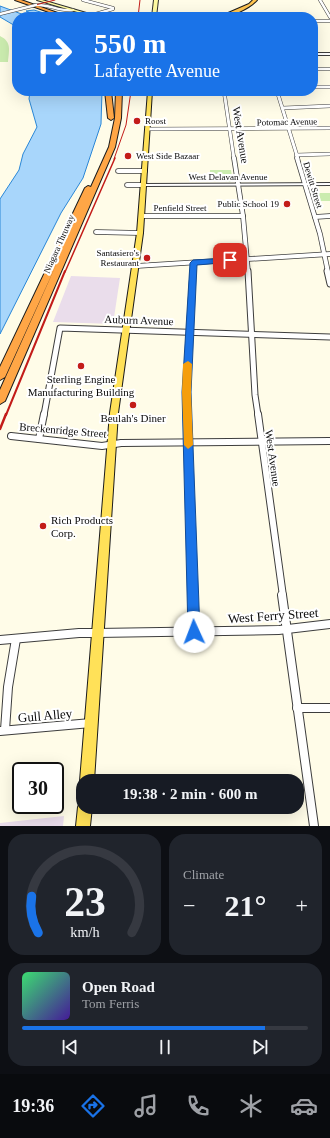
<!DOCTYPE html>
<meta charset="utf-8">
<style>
:root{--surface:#171b24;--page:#20242c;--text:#f1f3f6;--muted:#9ea1a6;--line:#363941;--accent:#1a73e8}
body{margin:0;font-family:Georgia,serif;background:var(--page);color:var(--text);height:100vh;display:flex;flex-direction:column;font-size:15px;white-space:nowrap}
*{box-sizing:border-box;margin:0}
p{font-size:13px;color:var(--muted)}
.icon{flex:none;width:22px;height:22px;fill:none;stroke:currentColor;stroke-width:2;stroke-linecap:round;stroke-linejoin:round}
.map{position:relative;height:826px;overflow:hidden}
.drawer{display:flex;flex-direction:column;gap:8px;padding:8px;background:#0d0f14;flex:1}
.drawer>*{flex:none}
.hud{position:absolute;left:12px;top:12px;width:306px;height:84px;border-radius:16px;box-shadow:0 4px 16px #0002;background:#1a73e8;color:#fff;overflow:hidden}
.speed{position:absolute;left:12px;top:762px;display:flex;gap:8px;font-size:20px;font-weight:700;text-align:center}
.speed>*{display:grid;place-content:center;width:52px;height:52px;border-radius:50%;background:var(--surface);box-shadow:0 4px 16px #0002;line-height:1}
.speed .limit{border:2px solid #111;border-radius:6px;background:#fff;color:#111}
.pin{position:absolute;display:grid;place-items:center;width:34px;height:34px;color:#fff;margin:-17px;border-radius:8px;box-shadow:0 2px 6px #0006}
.me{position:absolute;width:44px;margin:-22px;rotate:358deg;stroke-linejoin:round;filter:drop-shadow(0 0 3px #0008)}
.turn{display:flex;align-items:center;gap:14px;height:84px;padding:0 16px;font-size:18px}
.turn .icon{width:52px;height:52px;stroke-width:2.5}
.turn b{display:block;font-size:28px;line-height:34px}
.big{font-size:30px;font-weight:800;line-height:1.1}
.drawer .widget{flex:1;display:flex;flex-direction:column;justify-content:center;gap:6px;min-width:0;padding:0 14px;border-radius:16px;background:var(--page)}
.drawer .dial{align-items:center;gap:0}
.dial svg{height:104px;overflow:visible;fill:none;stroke:var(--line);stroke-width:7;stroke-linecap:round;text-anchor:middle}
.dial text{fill:var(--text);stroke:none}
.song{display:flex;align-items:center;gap:12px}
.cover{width:48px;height:48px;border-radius:6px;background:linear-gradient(135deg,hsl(140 70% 55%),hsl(260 70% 35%))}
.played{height:4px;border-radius:2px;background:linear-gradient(90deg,var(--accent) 85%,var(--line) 85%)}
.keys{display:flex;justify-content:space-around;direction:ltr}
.heat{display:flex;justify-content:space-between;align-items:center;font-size:22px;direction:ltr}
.drawer .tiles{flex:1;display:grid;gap:8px;grid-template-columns:1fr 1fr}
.widget:last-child{grid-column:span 2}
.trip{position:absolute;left:76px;top:774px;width:228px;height:40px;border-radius:16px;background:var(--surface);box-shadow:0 4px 16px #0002;font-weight:800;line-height:40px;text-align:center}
.dock{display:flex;height:64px;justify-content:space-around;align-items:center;background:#090b0e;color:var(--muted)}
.dock .icon{width:28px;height:28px}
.dock .current{color:var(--accent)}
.dock b{font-size:18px;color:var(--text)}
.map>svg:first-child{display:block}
.industrial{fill:#eaddeb}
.green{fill:#cbecaf}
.water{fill:#a8d6fb;stroke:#2a87d7}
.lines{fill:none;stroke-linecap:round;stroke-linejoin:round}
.minor-far5-casing{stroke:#3d3d3d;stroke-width:3.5}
.minor-far4-casing{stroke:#3d3d3d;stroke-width:4}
.minor-far3-casing{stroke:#3d3d3d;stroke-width:5.5}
.minor-far2-casing{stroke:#3d3d3d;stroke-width:7}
.minor-far1-casing{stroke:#3d3d3d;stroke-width:8}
.minor-casing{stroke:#3d3d3d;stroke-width:10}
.tertiary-casing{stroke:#3d3d3d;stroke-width:2}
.secondary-casing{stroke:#2c2c2c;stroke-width:2}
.primary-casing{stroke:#1b1b1b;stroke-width:2}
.trunk-casing{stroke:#1b1b1b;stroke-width:2}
.motorway-casing{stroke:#1b1b1b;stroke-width:2}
.minor-far5{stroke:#fff;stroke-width:2.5}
.minor-far4{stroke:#fff;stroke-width:3}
.minor-far3{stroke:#fff;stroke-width:4}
.minor-far2{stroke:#fff;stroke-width:5}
.minor-far1{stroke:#fff;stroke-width:6}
.minor{stroke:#fff;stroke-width:8}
.tertiary{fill:#fff;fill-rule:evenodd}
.secondary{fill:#fffba3;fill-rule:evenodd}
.primary{fill:#ffe158;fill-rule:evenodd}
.trunk{fill:#ffc44f;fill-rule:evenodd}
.motorway{fill:#ffa646;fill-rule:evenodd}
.rail-far3{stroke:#c31c19;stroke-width:1}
.rail-far2{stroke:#c31c19;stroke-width:1.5}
.rail-far1{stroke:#c31c19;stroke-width:2}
.rail{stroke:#c31c19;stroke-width:2.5}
.minor-bridge-casing{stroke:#3d3d3d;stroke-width:3.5;stroke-linecap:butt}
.minor-bridge{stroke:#fff;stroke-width:2.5}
.route{fill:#1a73e8;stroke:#114b97}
.slow{fill:#f59e0b}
.poi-dot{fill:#c31c19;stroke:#fff;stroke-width:1.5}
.labels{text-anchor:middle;stroke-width:4;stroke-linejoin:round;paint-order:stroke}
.far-poi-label{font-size:9px;fill:#0a0a0a;stroke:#fff;text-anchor:start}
.far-street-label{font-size:9px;fill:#0a0a0a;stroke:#fff}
.street-label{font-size:11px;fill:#0a0a0a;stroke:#fff}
.poi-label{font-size:11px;fill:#0a0a0a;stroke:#fff}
.near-street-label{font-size:13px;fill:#0a0a0a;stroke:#fff}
</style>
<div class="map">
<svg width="330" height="826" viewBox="0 0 330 826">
<rect width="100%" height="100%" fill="#fffce8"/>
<!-- industrial -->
<g class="industrial">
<polygon points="71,276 120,278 113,324 53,322"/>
<polygon points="64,816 63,826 0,826 0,823"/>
</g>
<!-- green -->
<g class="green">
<path d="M0 36C12 42 9 50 8 62H0Z"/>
<polygon points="210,170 231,170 233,182 217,182 216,174 210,174"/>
<polygon points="311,187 317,187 319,193 330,193 330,201 315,201"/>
</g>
<!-- water -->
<g class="water">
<polygon points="0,6 27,16 33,14 26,11 34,10 56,17 17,17 17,27 0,17"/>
<polygon points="30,91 102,91 101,124 83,178 61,213 0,334 0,199 19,170 23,154 37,127 29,99"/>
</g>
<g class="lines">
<!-- minor-far5 casing -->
<g class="minor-far5-casing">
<g id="minor-far5">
<polyline points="83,0 113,8"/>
<polyline points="320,0 330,17"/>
<path d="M36 5C49 4 60 12 73 10"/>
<polyline points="92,15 113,9"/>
<polyline points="313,21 330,21"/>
<polyline points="313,69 330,69"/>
</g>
</g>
<!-- minor-far4 casing -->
<g class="minor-far4-casing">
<g id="minor-far4">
<polyline points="313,87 330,87"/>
<polyline points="224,91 234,159"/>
<polyline points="277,91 298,159"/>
<polyline points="283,108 330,106"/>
<polyline points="147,129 330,128"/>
<polyline points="296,155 330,154"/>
</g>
</g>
<!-- minor-far3 casing -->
<g class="minor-far3-casing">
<g id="minor-far3">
<polyline points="234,158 243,216 248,272"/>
<polyline points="297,158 320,234 328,272"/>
<polyline points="118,171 145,171"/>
<polyline points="127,185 144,185"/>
<polyline points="142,216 243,216"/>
<polyline points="315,217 330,216"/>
<polyline points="96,232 140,233"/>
<polyline points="136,266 330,254"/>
<polyline points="193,272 193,263"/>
</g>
</g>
<!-- minor-far2 casing -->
<g class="minor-far2-casing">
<g id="minor-far2">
<polyline points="248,271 255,395 258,415"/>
<polyline points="327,271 330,284"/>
<polyline points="44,415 60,328 330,337"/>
<polyline points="187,415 186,392 193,271"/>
</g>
</g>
<!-- minor-far1 casing -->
<g class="minor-far1-casing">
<g id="minor-far1">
<polyline points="187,414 193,596"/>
<polyline points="258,414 283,596"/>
<polyline points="11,436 102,446 121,443 330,441"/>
<polyline points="39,439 44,414"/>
</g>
</g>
<!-- minor casing -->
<g class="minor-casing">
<g id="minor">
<polyline points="193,595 194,632"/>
<polyline points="282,595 314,826"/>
<polyline points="0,640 79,633 97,633"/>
<polyline points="297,708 330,708"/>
<polyline points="5,730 8,687 16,639"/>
<polyline points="0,731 91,723"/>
</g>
</g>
<!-- tertiary casing -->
<g class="tertiary-casing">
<g id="tertiary">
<rect x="313" y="53" width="17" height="2"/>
<polygon points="330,183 330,185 144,186 142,185 144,184"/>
<polygon points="330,620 330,628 279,634 97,637 94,636 92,633 94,630 97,629 279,626"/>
</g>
</g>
<!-- secondary casing -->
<g class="secondary-casing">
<g id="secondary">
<polygon points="37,0 42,0 100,17 94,17"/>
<polygon points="154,0 158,0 156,17 152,17"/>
</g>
</g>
<!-- primary casing -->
<g class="primary-casing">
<g id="primary">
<polygon points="148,91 152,91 143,233 118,413 94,781 83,781 83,786 80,781 110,413 137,233"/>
<polygon points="83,801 83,807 92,807 90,826 76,826 78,807 80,802"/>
</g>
</g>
<!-- trunk casing -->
<g class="trunk-casing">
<path id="trunk" d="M253 0H257C249 9 231 17 219 17L249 4Z"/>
</g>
<!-- motorway casing -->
<g class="motorway-casing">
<g id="motorway">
<polygon points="15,0 21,0 69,17 63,17"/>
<polygon points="105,91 111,91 114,118 111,120 108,118"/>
<polygon points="116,91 122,91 121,118 115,147 5,401 0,404 0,390 57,263 5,377 0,380 0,367 85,188 88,186 91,187 109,147 115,118"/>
</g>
</g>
<!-- minor-far5 -->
<use href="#minor-far5" class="minor-far5"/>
<!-- minor-far4 -->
<use href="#minor-far4" class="minor-far4"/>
<!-- minor-far3 -->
<use href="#minor-far3" class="minor-far3"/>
<!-- minor-far2 -->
<use href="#minor-far2" class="minor-far2"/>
<!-- minor-far1 -->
<use href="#minor-far1" class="minor-far1"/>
<!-- minor -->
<use href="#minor" class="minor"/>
<!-- tertiary -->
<use href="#tertiary" class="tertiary"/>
<!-- secondary -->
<use href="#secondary" class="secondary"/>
<!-- primary -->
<use href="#primary" class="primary"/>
<!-- trunk -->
<use href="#trunk" class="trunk"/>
<!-- motorway -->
<use href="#motorway" class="motorway"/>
<!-- rail-far3 -->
<g class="rail-far3">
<polyline points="0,14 55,0"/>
<polyline points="138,17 140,0"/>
<polyline points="114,159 126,125 131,91"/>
</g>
<!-- rail-far2 -->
<polyline class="rail-far2" points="65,272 115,158"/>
<!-- rail-far1 -->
<polyline class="rail-far1" points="6,415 65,271"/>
<!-- rail -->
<polyline class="rail" points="0,429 6,414"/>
<!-- minor-bridge casing -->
<g class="minor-bridge-casing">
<polyline id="minor-bridge" points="0,14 36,5"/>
</g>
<!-- minor-bridge -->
<use href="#minor-bridge" class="minor-bridge"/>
</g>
<!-- route -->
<polygon class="route" points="230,258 233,259 233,262 197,265 191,392 200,632 199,636 194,638 190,636 188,632 182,392 190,263 193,260"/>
<!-- slow -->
<polygon class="slow" points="188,361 192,364 191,392 193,445 188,449 184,445 182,392 183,364"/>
<!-- markers -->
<g class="poi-dot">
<circle cx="137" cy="121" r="4"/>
<circle cx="128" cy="156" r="4"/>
<circle cx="287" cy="204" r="4"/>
<circle cx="147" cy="258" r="4"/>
<circle cx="81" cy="366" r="4"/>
<circle cx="133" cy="405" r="4"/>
<circle cx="43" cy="526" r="4"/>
</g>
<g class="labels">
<!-- far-poi labels -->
<g class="far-poi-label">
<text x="145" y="124">Roost</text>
<text x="136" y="159">West Side Bazaar</text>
<text x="279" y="207" text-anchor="end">Public School 19</text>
<text x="139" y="256" text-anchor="end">Santasiero's<tspan x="139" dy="10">Restaurant</tspan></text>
</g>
<!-- far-street labels -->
<g class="far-street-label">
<text transform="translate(287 122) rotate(-1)" y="3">Potomac Avenue</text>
<text x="228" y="180">West Delavan Avenue</text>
<text transform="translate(313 185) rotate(73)" y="3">Dewitt Street</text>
<text x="180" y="211">Penfield Street</text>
<text transform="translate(59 244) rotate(-66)" y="3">Niagara Thruway</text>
</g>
<!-- street labels -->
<g class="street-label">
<text transform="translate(241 135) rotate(81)" y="4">West Avenue</text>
<text transform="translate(139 320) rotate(2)" y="4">Auburn Avenue</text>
<text transform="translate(63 430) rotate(5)" y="4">Breckenridge Street</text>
<text transform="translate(273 458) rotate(82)" y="4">West Avenue</text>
</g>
<!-- poi labels -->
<g class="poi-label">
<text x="81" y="383">Sterling Engine<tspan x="81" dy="13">Manufacturing Building</tspan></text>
<text x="133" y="422">Beulah's Diner</text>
<text x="51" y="524" text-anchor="start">Rich Products<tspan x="51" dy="13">Corp.</tspan></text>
</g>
<!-- near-street labels -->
<g class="near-street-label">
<text transform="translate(273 615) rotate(-4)" y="5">West Ferry Street</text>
<text transform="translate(45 715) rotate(-5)" y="5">Gull Alley</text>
</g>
</g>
</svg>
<div class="speed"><div class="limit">30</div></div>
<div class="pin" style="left:230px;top:260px;background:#d93025"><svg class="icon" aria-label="arrive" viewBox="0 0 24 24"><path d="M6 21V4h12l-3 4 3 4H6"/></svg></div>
<svg class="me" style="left:194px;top:632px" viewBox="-20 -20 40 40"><circle r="19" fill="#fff"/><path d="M0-13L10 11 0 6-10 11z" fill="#1a73e8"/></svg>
<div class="trip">19:38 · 2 min · 600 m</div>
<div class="hud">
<div class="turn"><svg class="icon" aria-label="right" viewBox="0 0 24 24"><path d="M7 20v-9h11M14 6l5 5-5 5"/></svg><div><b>550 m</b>Lafayette Avenue</div></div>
</div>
</div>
<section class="drawer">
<div class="tiles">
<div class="widget dial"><svg viewBox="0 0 100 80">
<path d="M14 69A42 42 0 1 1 86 69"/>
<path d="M14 69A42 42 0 0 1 9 41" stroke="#1a73e8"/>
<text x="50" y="56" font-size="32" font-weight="700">23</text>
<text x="50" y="72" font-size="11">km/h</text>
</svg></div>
<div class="widget"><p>Climate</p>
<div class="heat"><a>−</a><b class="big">21°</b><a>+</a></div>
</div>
<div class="widget">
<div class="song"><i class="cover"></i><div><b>Open Road</b><p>Tom Ferris</p></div></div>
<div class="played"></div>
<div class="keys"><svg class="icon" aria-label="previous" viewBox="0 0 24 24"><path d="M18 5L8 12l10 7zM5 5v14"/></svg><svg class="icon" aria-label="pause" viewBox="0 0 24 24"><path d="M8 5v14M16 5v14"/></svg><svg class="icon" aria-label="next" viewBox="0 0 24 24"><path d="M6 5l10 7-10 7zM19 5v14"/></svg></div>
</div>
</div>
</section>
<nav class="dock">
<b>19:36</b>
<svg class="icon current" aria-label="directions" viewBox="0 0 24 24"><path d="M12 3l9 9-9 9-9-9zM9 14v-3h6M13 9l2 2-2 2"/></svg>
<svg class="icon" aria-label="music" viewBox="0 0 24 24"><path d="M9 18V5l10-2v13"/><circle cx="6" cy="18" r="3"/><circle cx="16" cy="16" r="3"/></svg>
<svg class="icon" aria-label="phone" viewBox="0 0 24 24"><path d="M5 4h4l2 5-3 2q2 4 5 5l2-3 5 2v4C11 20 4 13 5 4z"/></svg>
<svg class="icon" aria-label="climate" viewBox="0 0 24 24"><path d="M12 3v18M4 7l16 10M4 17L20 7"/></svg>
<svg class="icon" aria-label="car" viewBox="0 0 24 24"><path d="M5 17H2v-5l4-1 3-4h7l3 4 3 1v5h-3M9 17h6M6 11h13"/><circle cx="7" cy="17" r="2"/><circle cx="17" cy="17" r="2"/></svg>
</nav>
